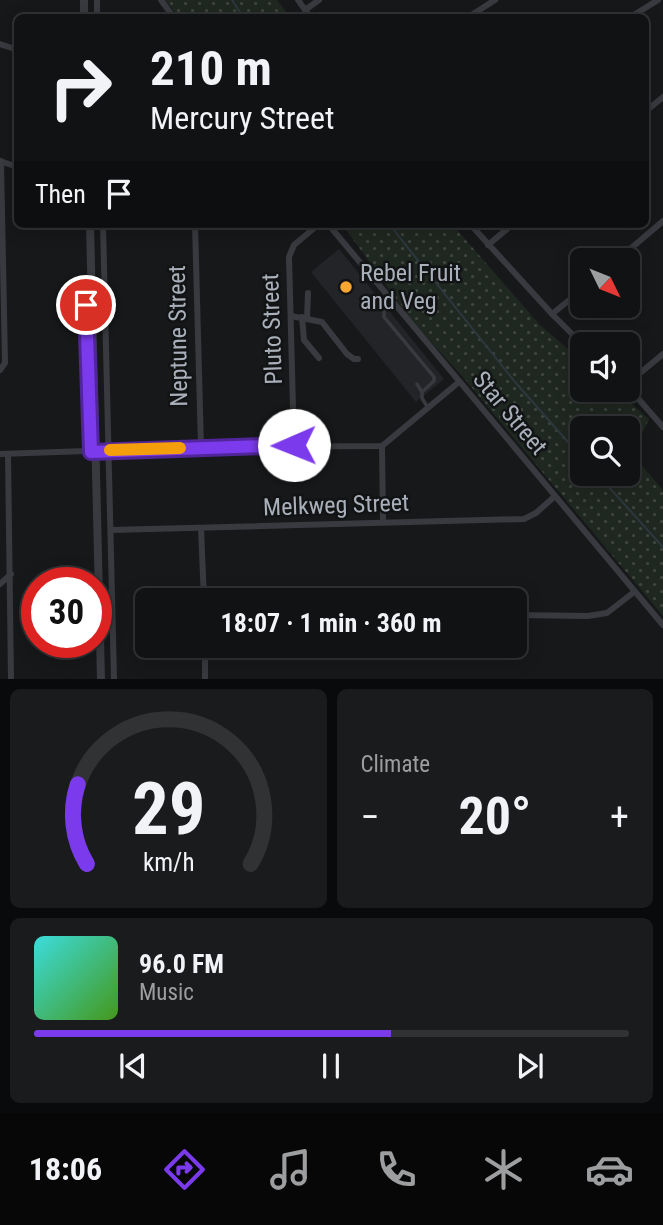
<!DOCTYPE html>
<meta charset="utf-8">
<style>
:root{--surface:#111214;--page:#1a1b1d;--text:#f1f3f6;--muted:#9c9ea0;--line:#303234;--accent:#7c3aed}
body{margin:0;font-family:"Roboto Condensed",sans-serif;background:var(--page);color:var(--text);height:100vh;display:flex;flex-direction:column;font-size:26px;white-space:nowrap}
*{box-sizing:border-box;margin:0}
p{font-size:23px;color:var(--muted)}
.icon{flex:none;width:38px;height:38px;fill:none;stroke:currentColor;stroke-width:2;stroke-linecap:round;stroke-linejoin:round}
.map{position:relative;height:679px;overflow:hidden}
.panel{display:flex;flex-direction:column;gap:10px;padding:10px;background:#090a0b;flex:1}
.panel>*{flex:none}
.top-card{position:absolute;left:14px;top:14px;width:635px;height:214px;border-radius:10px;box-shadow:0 4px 18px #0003,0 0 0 2px var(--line);background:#111214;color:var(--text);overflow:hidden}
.needle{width:46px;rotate:133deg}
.controls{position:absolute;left:570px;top:248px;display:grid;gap:14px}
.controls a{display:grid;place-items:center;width:70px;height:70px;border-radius:10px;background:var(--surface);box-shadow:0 4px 18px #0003,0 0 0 2px var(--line);font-size:35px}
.speed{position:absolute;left:21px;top:567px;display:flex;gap:14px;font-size:35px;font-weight:700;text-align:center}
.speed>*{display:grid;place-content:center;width:91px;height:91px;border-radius:50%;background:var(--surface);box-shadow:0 4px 18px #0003,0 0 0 2px var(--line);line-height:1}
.speed .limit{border:10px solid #d22;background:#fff;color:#111}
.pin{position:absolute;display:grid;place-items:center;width:60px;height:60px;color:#fff;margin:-30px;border:4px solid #fff;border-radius:50%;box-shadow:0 2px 7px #0007}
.me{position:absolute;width:77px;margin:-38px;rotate:269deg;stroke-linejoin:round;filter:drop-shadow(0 0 5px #0008)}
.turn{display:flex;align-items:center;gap:24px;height:147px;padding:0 21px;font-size:32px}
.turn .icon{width:91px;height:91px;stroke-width:2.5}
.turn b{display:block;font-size:49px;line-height:60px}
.then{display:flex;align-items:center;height:66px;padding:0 21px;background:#0003;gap:14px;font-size:26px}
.big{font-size:52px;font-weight:700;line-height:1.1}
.panel .tile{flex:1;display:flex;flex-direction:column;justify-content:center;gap:10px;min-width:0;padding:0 24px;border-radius:10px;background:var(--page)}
.panel .dial{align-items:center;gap:0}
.dial svg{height:182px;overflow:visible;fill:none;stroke:var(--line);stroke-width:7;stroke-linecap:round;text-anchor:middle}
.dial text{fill:var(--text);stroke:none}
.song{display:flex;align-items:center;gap:21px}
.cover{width:84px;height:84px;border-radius:10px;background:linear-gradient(135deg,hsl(180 70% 55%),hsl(100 70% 35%))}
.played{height:7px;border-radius:4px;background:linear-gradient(90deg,var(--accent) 60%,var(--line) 60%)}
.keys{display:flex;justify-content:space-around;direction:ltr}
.heat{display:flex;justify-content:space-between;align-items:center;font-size:38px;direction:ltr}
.panel .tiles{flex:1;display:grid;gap:10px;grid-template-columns:1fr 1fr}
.tile:last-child{grid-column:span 2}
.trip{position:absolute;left:135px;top:588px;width:392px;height:70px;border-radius:10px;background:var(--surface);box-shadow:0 4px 18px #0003,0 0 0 2px var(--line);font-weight:700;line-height:70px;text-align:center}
.tabs{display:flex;height:112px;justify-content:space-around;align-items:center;background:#070708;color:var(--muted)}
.tabs .icon{width:49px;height:49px}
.tabs .on{color:var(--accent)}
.tabs b{font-size:32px;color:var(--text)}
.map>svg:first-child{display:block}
.built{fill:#232427}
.grass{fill:url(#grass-dots);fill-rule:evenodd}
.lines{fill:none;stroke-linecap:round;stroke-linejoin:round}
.stream{stroke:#2d383e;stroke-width:2}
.service{stroke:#383a3f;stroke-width:3.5}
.minor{stroke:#383a3f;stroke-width:6}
.tertiary{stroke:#383a3f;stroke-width:8}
.route-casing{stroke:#51269a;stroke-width:18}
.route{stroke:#7c3aed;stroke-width:12}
.slow{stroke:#f59e0b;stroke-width:12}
.poi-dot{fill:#f7a632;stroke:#121315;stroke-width:2.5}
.labels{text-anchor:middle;stroke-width:5;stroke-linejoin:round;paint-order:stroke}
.poi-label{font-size:24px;fill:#a9b0ba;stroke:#121315;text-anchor:start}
.street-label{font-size:24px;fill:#a9b0ba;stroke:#121315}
</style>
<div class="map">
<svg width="663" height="679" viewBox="0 0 663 679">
<defs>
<pattern id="grass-dots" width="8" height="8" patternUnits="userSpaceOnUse" patternTransform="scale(1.75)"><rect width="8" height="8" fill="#1f2820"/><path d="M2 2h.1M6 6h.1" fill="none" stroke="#3d453e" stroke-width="1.8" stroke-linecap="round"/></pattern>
</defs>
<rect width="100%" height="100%" fill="#17181a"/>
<!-- built -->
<polygon class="built" points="339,249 444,379 416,402 311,272"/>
<!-- grass -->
<g class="grass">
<polygon points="165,0 277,0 290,17 178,17"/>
<path d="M342 224H452L539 324 583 362V390H616L649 419 632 454 663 490V616L462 376 411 320ZM583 429H628V474H583Z"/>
</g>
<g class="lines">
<!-- stream -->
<g class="stream">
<polyline points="232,0 244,18"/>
<polyline points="389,224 515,382 583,459"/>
<polyline points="597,474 663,547"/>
</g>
<!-- service -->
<g class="service">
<polyline points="393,304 384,311 384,317 434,377 434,381 422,392 422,398 428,408"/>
<polyline points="417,384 422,392"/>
</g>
<!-- minor -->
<g class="minor">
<polyline points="97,0 97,18"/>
<polyline points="161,0 174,18"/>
<polyline points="298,0 311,18"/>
<polyline points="305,10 319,0"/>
<polyline points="467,18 495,0"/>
<polyline points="629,18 658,0"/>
<polyline points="0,44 18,50"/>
<polyline points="646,111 663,97"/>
<polyline points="0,161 18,167"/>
<polyline points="103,224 114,679"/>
<polyline points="195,224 201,447"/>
<polyline points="328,224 663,625"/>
<polyline points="470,224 552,314 583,345"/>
<polyline points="488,245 513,224"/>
<polyline points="616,261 663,221"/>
<polyline points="552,314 583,289"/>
<polyline points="291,316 322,322 347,354 354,359 358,359"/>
<polyline points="302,317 304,340 319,358"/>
<polyline points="307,318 308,293"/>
<polyline points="0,370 5,363 1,161"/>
<polyline points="628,383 663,354"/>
<polyline points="628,387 663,427"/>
<polyline points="294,445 289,257 294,245 319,224"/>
<polyline points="382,446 383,522"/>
<polyline points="0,454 201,447 382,446 459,382"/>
<polyline points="8,454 11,679"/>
<polyline points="201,528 204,600"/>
<polyline points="111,530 524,519 536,513 554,497"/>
<polyline points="0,584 11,574"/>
<polyline points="514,615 588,616 607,613 634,592"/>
<polyline points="205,646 205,679"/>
</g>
<!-- tertiary -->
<g class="tertiary">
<polyline points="84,0 84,18"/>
<polyline points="90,224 101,679"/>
<polyline points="87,335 90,441"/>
</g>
</g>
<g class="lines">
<!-- route casing -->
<g class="route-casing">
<polyline id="route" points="86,305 91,452 294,445"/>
</g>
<!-- route -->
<use href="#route" class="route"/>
<!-- slow -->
<polyline class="slow" points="110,450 180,448"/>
</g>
<!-- markers -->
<circle class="poi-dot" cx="346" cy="287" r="7"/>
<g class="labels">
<!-- poi labels -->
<g class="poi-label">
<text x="360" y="281">Rebel Fruit<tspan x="360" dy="28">and Veg</tspan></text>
</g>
<!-- street labels -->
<g class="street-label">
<text transform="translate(272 329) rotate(-92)" y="8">Pluto Street</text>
<text transform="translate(178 336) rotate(-91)" y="8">Neptune Street</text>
<text transform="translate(510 413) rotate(50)" y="8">Star Street</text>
<text transform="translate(336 505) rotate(-2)" y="8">Melkweg Street</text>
</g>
</g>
</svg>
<div class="controls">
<a><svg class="needle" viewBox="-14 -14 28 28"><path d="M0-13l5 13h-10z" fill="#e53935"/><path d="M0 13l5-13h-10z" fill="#9c9ea0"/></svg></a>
<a><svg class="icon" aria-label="sound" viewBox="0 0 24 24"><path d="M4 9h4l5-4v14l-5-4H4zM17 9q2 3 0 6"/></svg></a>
<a><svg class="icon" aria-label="search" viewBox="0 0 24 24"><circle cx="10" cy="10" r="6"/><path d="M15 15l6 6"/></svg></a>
</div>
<div class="speed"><div class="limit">30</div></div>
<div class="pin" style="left:86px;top:305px;background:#d93025"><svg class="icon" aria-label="arrive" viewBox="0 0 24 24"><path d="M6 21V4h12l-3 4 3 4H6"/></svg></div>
<svg class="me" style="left:294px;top:445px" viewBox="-20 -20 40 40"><circle r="19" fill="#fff"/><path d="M0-13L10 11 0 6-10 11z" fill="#7c3aed"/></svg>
<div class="trip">18:07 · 1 min · 360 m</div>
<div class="top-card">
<div class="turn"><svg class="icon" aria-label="right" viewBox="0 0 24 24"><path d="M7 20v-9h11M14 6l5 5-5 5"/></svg><div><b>210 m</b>Mercury Street</div></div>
<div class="then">Then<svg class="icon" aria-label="arrive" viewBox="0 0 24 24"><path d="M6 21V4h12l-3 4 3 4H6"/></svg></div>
</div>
</div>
<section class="panel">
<div class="tiles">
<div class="tile dial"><svg viewBox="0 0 100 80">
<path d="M14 69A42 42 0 1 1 86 69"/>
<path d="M14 69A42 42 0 0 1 10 34" stroke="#7c3aed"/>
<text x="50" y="56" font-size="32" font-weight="700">29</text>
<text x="50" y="72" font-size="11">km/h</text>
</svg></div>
<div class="tile"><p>Climate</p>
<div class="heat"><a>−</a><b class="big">20°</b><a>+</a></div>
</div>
<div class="tile">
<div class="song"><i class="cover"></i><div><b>96.0 FM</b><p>Music</p></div></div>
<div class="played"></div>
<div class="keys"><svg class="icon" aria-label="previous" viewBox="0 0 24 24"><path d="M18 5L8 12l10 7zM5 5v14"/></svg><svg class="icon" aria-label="pause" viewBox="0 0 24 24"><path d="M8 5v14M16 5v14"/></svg><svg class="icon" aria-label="next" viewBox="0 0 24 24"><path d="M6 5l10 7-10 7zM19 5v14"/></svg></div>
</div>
</div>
</section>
<nav class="tabs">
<b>18:06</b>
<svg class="icon on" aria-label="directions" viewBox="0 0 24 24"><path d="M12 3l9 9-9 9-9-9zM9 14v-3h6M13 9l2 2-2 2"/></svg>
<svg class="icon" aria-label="music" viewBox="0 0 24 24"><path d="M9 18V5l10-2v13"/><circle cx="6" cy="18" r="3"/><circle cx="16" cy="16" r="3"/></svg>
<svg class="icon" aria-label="phone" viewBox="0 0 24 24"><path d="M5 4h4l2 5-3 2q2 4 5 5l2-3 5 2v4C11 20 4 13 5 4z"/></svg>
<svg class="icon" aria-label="climate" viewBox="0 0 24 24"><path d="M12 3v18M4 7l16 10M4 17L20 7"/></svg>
<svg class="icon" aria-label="car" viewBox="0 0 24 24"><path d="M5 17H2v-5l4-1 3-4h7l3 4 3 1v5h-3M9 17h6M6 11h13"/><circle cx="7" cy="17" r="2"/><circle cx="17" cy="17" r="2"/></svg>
</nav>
